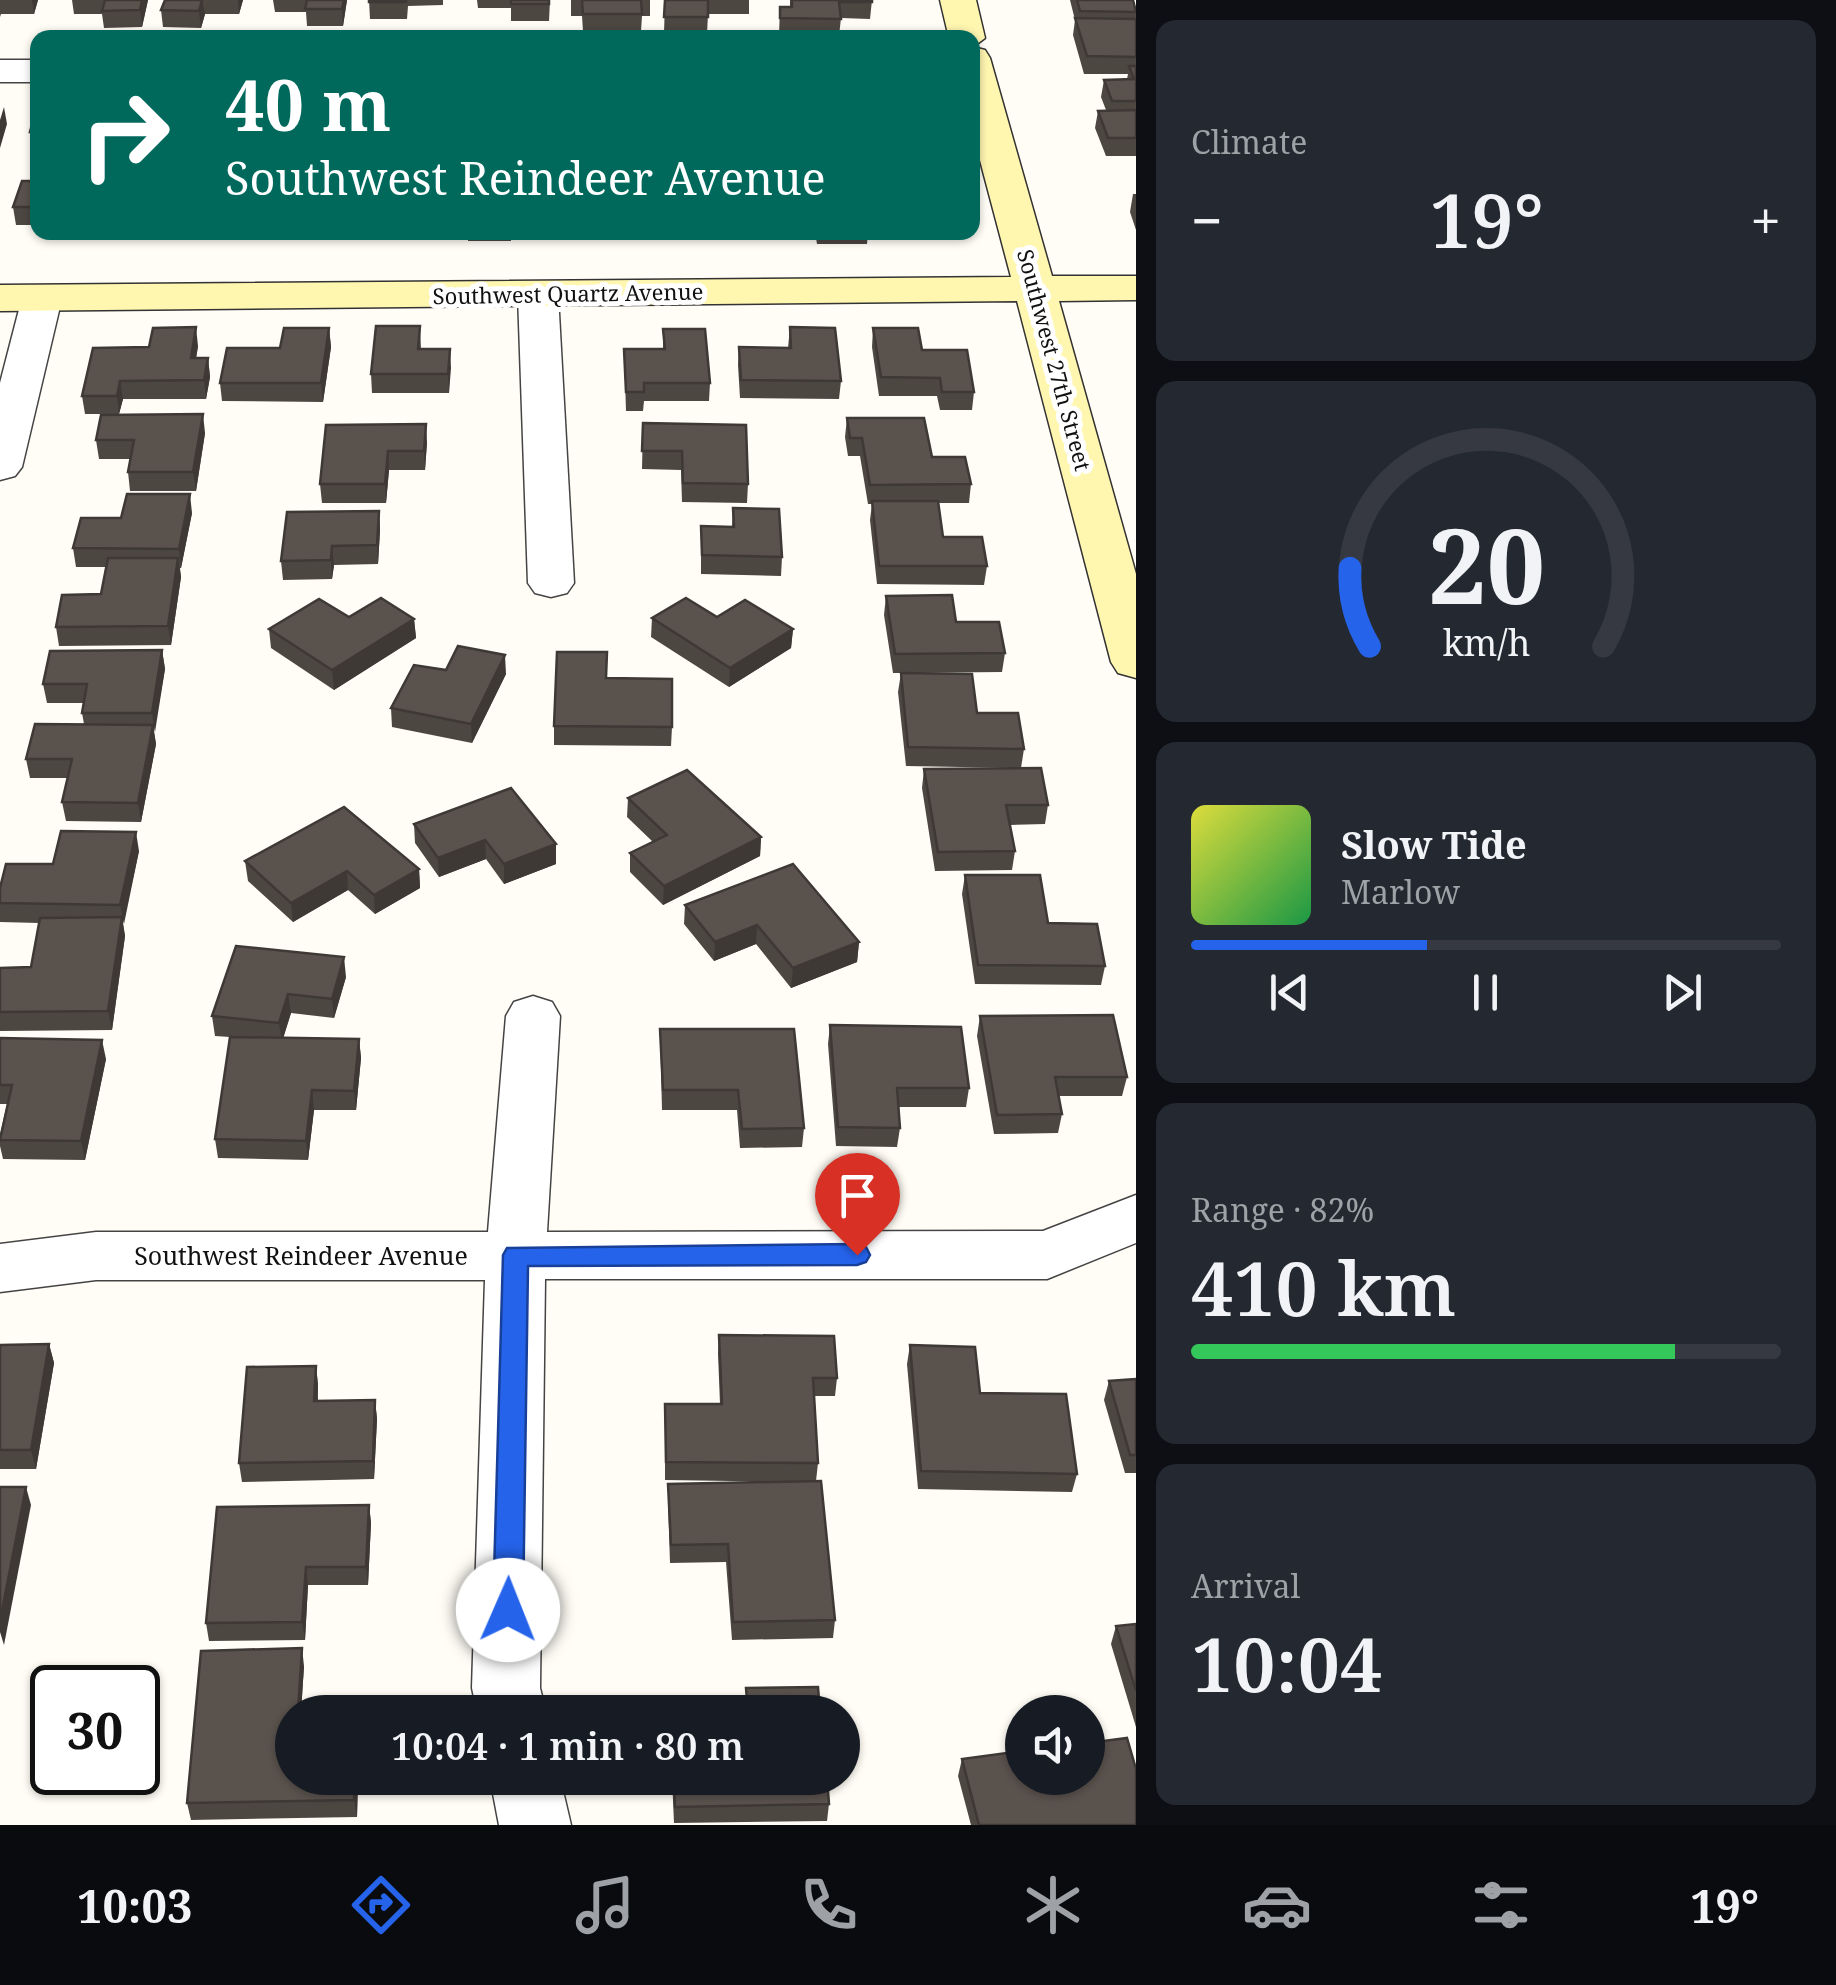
<!DOCTYPE html>
<meta charset="utf-8">
<style>
:root{--surface:#171b24;--page:#242831;--text:#f1f3f6;--muted:#9ea1a6;--line:#363941;--accent:#2563eb}
body{margin:0;font-family:"Noto Serif",serif;background:var(--page);color:var(--text);height:100vh;display:flex;flex-direction:column;font-size:38px;white-space:nowrap}
*{box-sizing:border-box;margin:0}
p{font-size:32px;color:var(--muted)}
.icon{flex:none;width:55px;height:55px;fill:none;stroke:currentColor;stroke-width:2;stroke-linecap:round;stroke-linejoin:round}
.map{position:relative;flex:1;overflow:hidden}
.details{display:flex;flex-direction:column;gap:20px;padding:20px;background:#0d0f14;width:700px}
.details>*{flex:none}
.guide{position:absolute;left:30px;top:30px;width:950px;height:210px;border-radius:20px;box-shadow:0 2px 8px #0004;background:#00695c;color:#fff;overflow:hidden}
.buttons{position:absolute;left:1005px;top:1695px;display:grid;gap:20px}
.buttons a{display:grid;place-items:center;width:100px;height:100px;border-radius:50%;background:var(--surface);box-shadow:0 2px 8px #0004;font-size:50px}
.speed{position:absolute;left:30px;top:1665px;display:flex;gap:20px;font-size:50px;font-weight:700;text-align:center}
.speed>*{display:grid;place-content:center;width:130px;height:130px;border-radius:50%;background:var(--surface);box-shadow:0 2px 8px #0004;line-height:1}
.speed .limit{border:5px solid #111;border-radius:15px;background:#fff;color:#111}
.pin{position:absolute;display:grid;place-items:center;width:85px;height:85px;color:#fff;margin:-102px -42px;border-radius:50% 50% 50% 0;rotate:-45deg;box-shadow:0 0 10px #0007}
.pin .icon{rotate:45deg}
.me{position:absolute;width:110px;margin:-55px;rotate:1deg;stroke-linejoin:round;filter:drop-shadow(0 0 8px #0008)}
.turn{display:flex;align-items:center;gap:35px;height:210px;padding:0 30px;font-size:45px}
.turn .icon{width:130px;height:130px;stroke-width:2.5}
.turn b{display:block;font-size:70px;line-height:85px}
.big{font-size:75px;font-weight:600;line-height:1.1}
.details .tile{flex:1;display:flex;flex-direction:column;justify-content:center;gap:15px;min-width:0;padding:0 35px;border-radius:20px;background:var(--page)}
.details .dial{align-items:center;gap:0}
.dial svg{height:260px;overflow:visible;fill:none;stroke:var(--line);stroke-width:7;stroke-linecap:round;text-anchor:middle}
.dial text{fill:var(--text);stroke:none}
.song{display:flex;align-items:center;gap:30px}
.cover{width:120px;height:120px;border-radius:15px;background:linear-gradient(135deg,hsl(60 70% 55%),hsl(140 70% 35%))}
.played{height:10px;border-radius:5px;background:linear-gradient(90deg,var(--accent) 40%,var(--line) 40%)}
.keys{display:flex;justify-content:space-around;direction:ltr}
.heat{display:flex;justify-content:space-between;align-items:center;font-size:55px;direction:ltr}
.charge{height:15px;border-radius:8px;background:linear-gradient(90deg,#34c759 82%,var(--line) 0)}
.trip{position:absolute;left:275px;top:1695px;width:585px;height:100px;border-radius:50px;background:var(--surface);box-shadow:0 2px 8px #0004;font-weight:600;line-height:100px;text-align:center}
.tab-bar{display:flex;height:160px;justify-content:space-around;align-items:center;background:#090b0e;color:var(--muted)}
.tab-bar .icon{width:70px;height:70px}
.tab-bar .on{color:var(--accent)}
.tab-bar b{font-size:45px;color:var(--text)}
main{display:flex;flex:1;min-height:0}
.map>svg:first-child{display:block}
.lines{fill:none;stroke-linecap:round;stroke-linejoin:round}
.street-casing{stroke:#444;stroke-width:3}
.secondary-casing{stroke:#333;stroke-width:3}
.street{fill:#fff;fill-rule:evenodd}
.secondary{fill:#fff6b0;fill-rule:evenodd}
.wall{fill:#4d4742}
.shaded-wall{fill:#3f3936}
.building{fill:#5a524d;stroke:#3f3936;stroke-width:2.5}
.route{fill:#2563eb;stroke:#184099;stroke-width:2.5}
.labels{text-anchor:middle;stroke-width:10;stroke-linejoin:round;paint-order:stroke}
.far-street-label{font-size:22px;fill:#111;stroke:#fff}
.street-label{font-size:25px;fill:#111;stroke:#fff}
</style>
<main>
<div class="map">
<svg width="1136" height="1825" viewBox="0 0 1136 1825">
<rect width="100%" height="100%" fill="#fffdf5"/>
<g class="lines">
<!-- street casing -->
<g class="street-casing">
<g id="street">
<rect x="0" y="60" width="38" height="22"/>
<polygon points="538,283 552,287 558,295 574,583 567,593 551,597 535,593 528,583 518,295 524,287"/>
<polygon points="42,286 56,290 62,298 22,467 15,476 0,480 0,383 22,298 28,290"/>
<polygon points="533,996 552,1002 560,1016 547,1232 1043,1231 1136,1195 1136,1243 1047,1279 545,1279 540,1688 546,1712 477,1712 472,1688 485,1280 96,1280 0,1292 0,1244 96,1232 488,1232 506,1016 514,1002"/>
<polygon points="490,1778 560,1778 571,1825 499,1825"/>
</g>
</g>
<!-- secondary casing -->
<g class="secondary-casing">
<polygon id="secondary" points="940,0 976,0 985,38 973,47 985,50 990,58 1052,276 1136,276 1136,300 1059,301 1136,574 1136,678 1118,673 1111,662 1017,301 0,311 0,285 1011,277 972,130 972,38 949,38"/>
</g>
<!-- street -->
<use href="#street" class="street"/>
<!-- secondary -->
<use href="#secondary" class="secondary"/>
</g>
<!-- wall -->
<g class="wall">
<polygon points="0,0 38,0 34,14 1,14 0,17"/>
<polygon points="72,0 148,0 142,27 104,28 102,14 74,14"/>
<polygon points="165,0 243,0 239,14 205,14 201,28 163,27 161,10"/>
<polygon points="273,0 347,0 343,26 307,26 306,12 275,12"/>
<polygon points="369,0 443,0 443,5 408,6 407,19 370,19"/>
<polygon points="477,0 550,0 549,21 511,21 511,8 478,8"/>
<polygon points="571,0 650,0 650,16 642,16 641,31 583,31 582,16 571,16"/>
<polygon points="665,0 749,0 749,14 708,14 707,34 664,33"/>
<polygon points="790,0 872,0 870,19 841,18 839,36 779,35 780,7 790,7"/>
<polygon points="1070,0 1133,0 1136,9 1136,156 1106,156 1095,128 1098,111 1106,110 1101,97 1104,80 1127,79 1128,74 1084,74 1073,35 1075,20"/>
<polygon points="38,101 38,150 33,150 30,132"/>
<polygon points="38,181 38,225 16,225 13,207"/>
<polygon points="1133,194 1136,194 1136,230 1130,212"/>
<polygon points="50,232 93,232 91,240 51,240"/>
<polygon points="159,232 207,232 206,238 159,239"/>
<polygon points="238,232 280,232 279,239 238,239"/>
<rect x="398" y="232" width="43" height="8"/>
<rect x="468" y="232" width="43" height="9"/>
<rect x="627" y="232" width="43" height="7"/>
<polygon points="700,232 743,232 742,240 701,240"/>
<polygon points="815,232 868,232 867,244 817,244"/>
<polygon points="420,326 421,349 450,349 449,393 372,393 371,374"/>
<polygon points="790,327 841,381 839,399 740,398 738,365 739,347 788,348"/>
<polygon points="329,328 331,347 323,402 222,401 220,383 280,348"/>
<polygon points="873,328 922,350 974,392 972,410 940,410 937,396 879,396 872,347"/>
<polygon points="663,329 710,383 709,401 644,401 643,411 626,411 624,349 663,349"/>
<polygon points="198,346 196,358 208,358 210,377 206,399 123,399 119,414 85,414 82,396"/>
<polygon points="847,418 932,457 971,484 969,503 938,503 943,537 987,566 984,585 877,584 870,520 872,504 868,504 860,456 848,456 845,437"/>
<polygon points="643,423 748,484 747,503 682,502 681,470 642,469"/>
<polygon points="326,425 427,442 425,470 389,470 386,503 322,503 320,484"/>
<polygon points="205,433 196,491 130,491 128,472 130,459 99,459 96,440"/>
<polygon points="733,508 782,557 781,576 701,574 701,526 732,527"/>
<polygon points="379,511 380,530 378,564 334,565 332,579 283,580 281,561"/>
<polygon points="192,513 181,568 180,568 181,577 171,645 59,646 56,627 101,594 107,567 76,567 73,548 121,518"/>
<polygon points="886,596 956,622 1005,653 1002,672 902,673 977,713 1024,749 1021,768 1048,805 1045,824 1010,825 1015,851 1012,870 935,871 922,788 924,769 1016,768 906,766 898,692 901,673 893,673 884,615"/>
<polygon points="349,617 414,619 416,638 334,690 271,648 269,629"/>
<polygon points="717,617 793,629 791,648 729,687 651,637 652,618"/>
<polygon points="162,650 165,669 154,732 156,744 141,822 66,821 62,802 68,778 30,778 26,759 84,724 82,713 84,703 47,703 43,684"/>
<polygon points="446,670 506,674 472,743 392,727 391,708"/>
<polygon points="554,726 672,727 671,746 554,745"/>
<polygon points="511,788 556,864 504,884 486,859 439,877 415,843 414,824"/>
<polygon points="628,798 761,837 760,856 663,905 630,872 630,853 653,842 627,817"/>
<polygon points="139,851 123,924 125,936 112,1030 0,1031 0,968 31,967 39,923 0,922 0,888 53,864"/>
<polygon points="245,861 419,869 420,888 375,914 348,890 293,922 248,881"/>
<polygon points="965,875 1048,923 1105,966 1101,985 975,984 962,894"/>
<polygon points="685,905 859,942 857,962 791,988 756,944 714,961 684,924"/>
<polygon points="346,977 334,1018 291,1013 283,1038 359,1039 361,1058 356,1110 314,1110 308,1160 218,1158 215,1139 230,1037 215,1036 212,1016"/>
<polygon points="980,1016 1127,1077 1122,1096 1059,1096 1062,1114 1058,1133 994,1134 977,1036"/>
<polygon points="830,1025 969,1088 966,1107 898,1107 900,1128 897,1147 836,1146 828,1044"/>
<polygon points="660,1029 804,1128 802,1147 740,1148 737,1110 662,1110"/>
<polygon points="0,1038 106,1059 85,1160 3,1159 0,1146 0,1134 7,1104 0,1104"/>
<polygon points="719,1335 837,1378 835,1396 814,1396 818,1463 816,1481 835,1620 833,1638 732,1640 726,1562 670,1563 668,1502 668,1484 806,1482 665,1480 665,1404 720,1404 718,1353"/>
<polygon points="49,1344 54,1363 36,1469 0,1469 0,1345"/>
<polygon points="910,1345 980,1393 1077,1474 1072,1492 918,1489 907,1364"/>
<polygon points="316,1366 318,1385 318,1401 375,1400 377,1419 374,1479 242,1482 239,1463"/>
<polygon points="1136,1379 1136,1473 1125,1473 1104,1400 1109,1381"/>
<polygon points="369,1505 371,1523 368,1585 308,1585 305,1640 209,1641 206,1623"/>
<polygon points="1136,1624 1136,1727 1111,1644 1116,1626"/>
<polygon points="304,1666 301,1712 292,1712 292,1778 358,1778 357,1817 191,1820 187,1803"/>
<polygon points="962,1759 1136,1825 971,1825 958,1776"/>
<polygon points="672,1778 827,1778 829,1804 827,1821 674,1823"/>
</g>
<!-- shaded-wall -->
<g class="shaded-wall">
<polygon points="32,0 38,0 34,14"/>
<polygon points="142,0 148,0 142,27 140,10"/>
<polygon points="202,0 205,14 201,28 199,11"/>
<polygon points="238,0 243,0 239,14"/>
<polygon points="344,0 347,0 343,26 342,9"/>
<polygon points="4,107 7,124 0,148 0,120"/>
<polygon points="196,327 198,346 193,377 191,358"/>
<polygon points="329,328 331,347 323,402 321,383"/>
<polygon points="450,349 451,368 449,393 448,374"/>
<polygon points="208,358 210,377 206,399 204,380"/>
<polygon points="120,381 123,399 119,414 117,396"/>
<polygon points="203,414 205,433 196,491 193,472"/>
<polygon points="426,424 427,442 425,470 424,451"/>
<polygon points="388,451 389,470 386,503 385,484"/>
<polygon points="190,494 192,513 181,568 179,549"/>
<polygon points="379,511 380,530 378,564 377,545"/>
<polygon points="332,546 334,565 332,579 331,560"/>
<polygon points="178,558 181,577 171,645 168,626"/>
<polygon points="414,619 416,638 334,690 332,670"/>
<polygon points="793,629 791,648 729,687 730,668"/>
<polygon points="162,650 165,669 155,732 152,713"/>
<polygon points="505,655 506,674 472,743 471,724"/>
<polygon points="153,725 156,744 141,822 138,803"/>
<polygon points="136,832 139,851 124,924 120,905"/>
<polygon points="761,837 760,856 663,905 664,886"/>
<polygon points="485,840 486,859 439,877 438,858"/>
<polygon points="556,844 556,864 504,884 504,864"/>
<polygon points="419,869 420,888 375,914 374,895"/>
<polygon points="347,871 348,890 293,922 291,903"/>
<polygon points="122,917 125,936 112,1030 108,1011"/>
<polygon points="757,925 756,944 714,961 715,942"/>
<polygon points="859,942 857,962 791,988 793,968"/>
<polygon points="344,957 346,977 334,1018 332,999"/>
<polygon points="288,994 291,1013 282,1042 279,1023"/>
<polygon points="359,1039 361,1058 356,1110 354,1091"/>
<polygon points="102,1040 106,1059 85,1160 81,1141"/>
<polygon points="312,1090 314,1110 308,1160 306,1141"/>
<polygon points="49,1344 54,1363 36,1469 31,1450"/>
<polygon points="316,1366 318,1385 316,1419 314,1401"/>
<polygon points="375,1400 377,1419 374,1479 373,1461"/>
<polygon points="26,1487 31,1505 4,1645 0,1632 0,1621"/>
<polygon points="369,1505 371,1523 368,1585 366,1567"/>
<polygon points="306,1567 308,1585 305,1640 302,1622"/>
<polygon points="302,1648 304,1666 301,1712 298,1712"/>
<polygon points="355,1778 358,1778 357,1817 354,1800"/>
</g>
<!-- building -->
<g class="building">
<polygon points="105,0 142,0 140,10 102,11"/>
<polygon points="165,0 202,0 199,11 161,10"/>
<polygon points="307,0 344,0 342,9 305,9"/>
<rect x="369" y="0" width="37" height="2"/>
<rect x="511" y="0" width="38" height="4"/>
<polygon points="582,0 641,0 642,14 583,14"/>
<polygon points="665,0 708,0 708,17 664,17"/>
<polygon points="792,0 872,0 872,2 839,2 841,19 780,18 780,7 792,7"/>
<polygon points="1077,0 1133,0 1136,12 1080,11"/>
<polygon points="1075,18 1136,19 1136,57 1087,56"/>
<polygon points="1129,66 1136,66 1136,101 1112,101 1104,80 1134,79"/>
<polygon points="38,101 38,132 30,132"/>
<polygon points="1136,110 1136,138 1108,138 1098,111"/>
<polygon points="22,181 38,181 38,207 13,207"/>
<polygon points="376,326 420,326 418,349 450,349 448,374 371,374"/>
<polygon points="196,327 191,358 208,358 204,380 120,381 117,396 82,396 93,348 149,347 153,328"/>
<polygon points="790,327 835,328 841,381 741,380 739,347 791,348"/>
<polygon points="284,328 329,328 321,383 220,383 227,348 280,348"/>
<polygon points="873,328 918,328 922,350 967,350 974,392 942,392 940,378 881,377"/>
<polygon points="663,329 705,329 710,383 644,383 644,392 626,392 624,349 665,349"/>
<polygon points="203,414 193,472 128,472 134,440 96,440 101,415"/>
<polygon points="847,418 924,418 932,457 965,457 971,484 870,485 862,438 850,438"/>
<polygon points="643,423 746,425 748,484 683,483 682,451 642,451"/>
<polygon points="426,424 424,451 388,451 385,484 320,484 326,425"/>
<polygon points="127,494 190,494 179,549 73,548 81,518 121,518"/>
<polygon points="872,501 938,501 943,537 982,537 987,566 879,566"/>
<polygon points="733,508 779,509 782,557 702,555 701,526 734,527"/>
<polygon points="379,511 377,545 332,546 331,560 281,561 287,512"/>
<polygon points="108,558 178,558 168,626 56,627 62,595 101,594"/>
<polygon points="952,595 956,622 999,622 1005,653 895,654 886,596"/>
<polygon points="381,598 414,619 332,670 269,629 319,599 349,617"/>
<polygon points="686,598 717,617 745,600 793,629 730,668 652,618"/>
<polygon points="458,646 505,655 471,724 391,708 414,665 446,670"/>
<polygon points="162,650 152,713 82,713 87,684 43,684 50,651"/>
<polygon points="557,652 607,652 606,678 672,679 672,727 554,726"/>
<polygon points="901,673 972,674 977,713 1018,713 1024,749 908,747"/>
<polygon points="35,724 153,725 138,803 62,802 72,759 26,759"/>
<polygon points="1041,768 1048,805 1006,805 1015,851 938,852 924,769"/>
<polygon points="687,770 761,837 664,886 630,853 667,835 628,798"/>
<polygon points="511,788 556,844 504,864 485,840 438,858 414,824"/>
<polygon points="344,807 419,869 374,895 347,871 291,903 245,861"/>
<polygon points="61,831 136,832 120,905 0,903 0,888 6,864 53,864"/>
<polygon points="793,864 859,942 793,968 757,925 715,942 685,905"/>
<polygon points="965,875 1040,875 1048,923 1097,924 1105,966 978,965"/>
<polygon points="122,917 108,1011 0,1012 0,968 31,967 40,918"/>
<polygon points="236,946 344,957 332,999 288,994 279,1023 212,1016"/>
<polygon points="1113,1015 1127,1077 1055,1077 1062,1114 997,1115 980,1016"/>
<polygon points="830,1025 961,1027 969,1088 897,1088 900,1128 838,1127"/>
<polygon points="660,1029 794,1029 804,1128 742,1129 738,1090 663,1090"/>
<polygon points="230,1037 359,1039 354,1091 312,1090 306,1141 215,1139"/>
<polygon points="0,1038 102,1040 81,1141 0,1140 12,1085 0,1085"/>
<polygon points="719,1335 834,1336 837,1378 813,1378 818,1463 666,1462 665,1404 722,1404"/>
<polygon points="49,1344 31,1450 0,1450 0,1345"/>
<polygon points="910,1345 975,1347 980,1393 1066,1394 1077,1474 921,1471"/>
<polygon points="316,1366 314,1401 375,1400 373,1461 239,1463 247,1367"/>
<polygon points="1136,1379 1136,1455 1130,1455 1109,1381"/>
<polygon points="821,1481 835,1620 733,1622 728,1544 671,1545 668,1484"/>
<polygon points="0,1487 26,1487 0,1621"/>
<polygon points="369,1505 366,1567 306,1567 302,1622 206,1623 217,1507"/>
<polygon points="1136,1624 1136,1691 1116,1626"/>
<polygon points="302,1648 298,1712 292,1712 292,1778 355,1778 354,1800 187,1803 201,1651"/>
<polygon points="818,1687 820,1712 748,1712 746,1688"/>
<polygon points="1127,1738 1136,1769 1136,1825 979,1825 962,1759 1022,1751 1022,1778 1088,1778 1088,1743"/>
<polygon points="674,1778 827,1778 829,1804 675,1807"/>
</g>
<!-- route -->
<polygon class="route" points="857,1244 866,1247 870,1255 866,1262 857,1265 528,1266 523,1610 518,1619 508,1623 498,1619 493,1610 503,1255 507,1248"/>
<g class="labels">
<!-- far-street labels -->
<g class="far-street-label">
<text transform="translate(568 294) rotate(-1)" y="8">Southwest Quartz Avenue</text>
<text transform="translate(1054 360) rotate(75)" y="8">Southwest 27th Street</text>
</g>
<!-- street labels -->
<g class="street-label">
<text x="301" y="1265">Southwest Reindeer Avenue</text>
</g>
</g>
</svg>
<div class="buttons">
<a><svg class="icon" aria-label="sound" viewBox="0 0 24 24"><path d="M4 9h4l5-4v14l-5-4H4zM17 9q2 3 0 6"/></svg></a>
</div>
<div class="speed"><div class="limit">30</div></div>
<div class="pin" style="left:857px;top:1255px;background:#d93025"><svg class="icon" aria-label="arrive" viewBox="0 0 24 24"><path d="M6 21V4h12l-3 4 3 4H6"/></svg></div>
<svg class="me" style="left:508px;top:1610px" viewBox="-20 -20 40 40"><circle r="19" fill="#fff"/><path d="M0-13L10 11 0 6-10 11z" fill="#2563eb"/></svg>
<div class="trip">10:04 · 1 min · 80 m</div>
<div class="guide">
<div class="turn"><svg class="icon" aria-label="right" viewBox="0 0 24 24"><path d="M7 20v-9h11M14 6l5 5-5 5"/></svg><div><b>40 m</b>Southwest Reindeer Avenue</div></div>
</div>
</div>
<section class="details">
<div class="tile"><p>Climate</p>
<div class="heat"><a>−</a><b class="big">19°</b><a>+</a></div>
</div>
<div class="tile dial"><svg viewBox="0 0 100 80">
<path d="M14 69A42 42 0 1 1 86 69"/>
<path d="M14 69A42 42 0 0 1 8 45" stroke="#2563eb"/>
<text x="50" y="56" font-size="32" font-weight="700">20</text>
<text x="50" y="72" font-size="11">km/h</text>
</svg></div>
<div class="tile">
<div class="song"><i class="cover"></i><div><b>Slow Tide</b><p>Marlow</p></div></div>
<div class="played"></div>
<div class="keys"><svg class="icon" aria-label="previous" viewBox="0 0 24 24"><path d="M18 5L8 12l10 7zM5 5v14"/></svg><svg class="icon" aria-label="pause" viewBox="0 0 24 24"><path d="M8 5v14M16 5v14"/></svg><svg class="icon" aria-label="next" viewBox="0 0 24 24"><path d="M6 5l10 7-10 7zM19 5v14"/></svg></div>
</div>
<div class="tile"><p>Range · 82%</p><b class="big">410 km</b><div class="charge"></div></div>
<div class="tile"><p>Arrival</p><b class="big">10:04</b></div>
</section>
</main>
<nav class="tab-bar">
<b>10:03</b>
<svg class="icon on" aria-label="directions" viewBox="0 0 24 24"><path d="M12 3l9 9-9 9-9-9zM9 14v-3h6M13 9l2 2-2 2"/></svg>
<svg class="icon" aria-label="music" viewBox="0 0 24 24"><path d="M9 18V5l10-2v13"/><circle cx="6" cy="18" r="3"/><circle cx="16" cy="16" r="3"/></svg>
<svg class="icon" aria-label="phone" viewBox="0 0 24 24"><path d="M5 4h4l2 5-3 2q2 4 5 5l2-3 5 2v4C11 20 4 13 5 4z"/></svg>
<svg class="icon" aria-label="climate" viewBox="0 0 24 24"><path d="M12 3v18M4 7l16 10M4 17L20 7"/></svg>
<svg class="icon" aria-label="car" viewBox="0 0 24 24"><path d="M5 17H2v-5l4-1 3-4h7l3 4 3 1v5h-3M9 17h6M6 11h13"/><circle cx="7" cy="17" r="2"/><circle cx="17" cy="17" r="2"/></svg>
<svg class="icon" aria-label="filters" viewBox="0 0 24 24"><path d="M4 7h16M4 17h16"/><circle cx="9" cy="7" r="2"/><circle cx="15" cy="17" r="2"/></svg>
<b>19°</b>
</nav>
